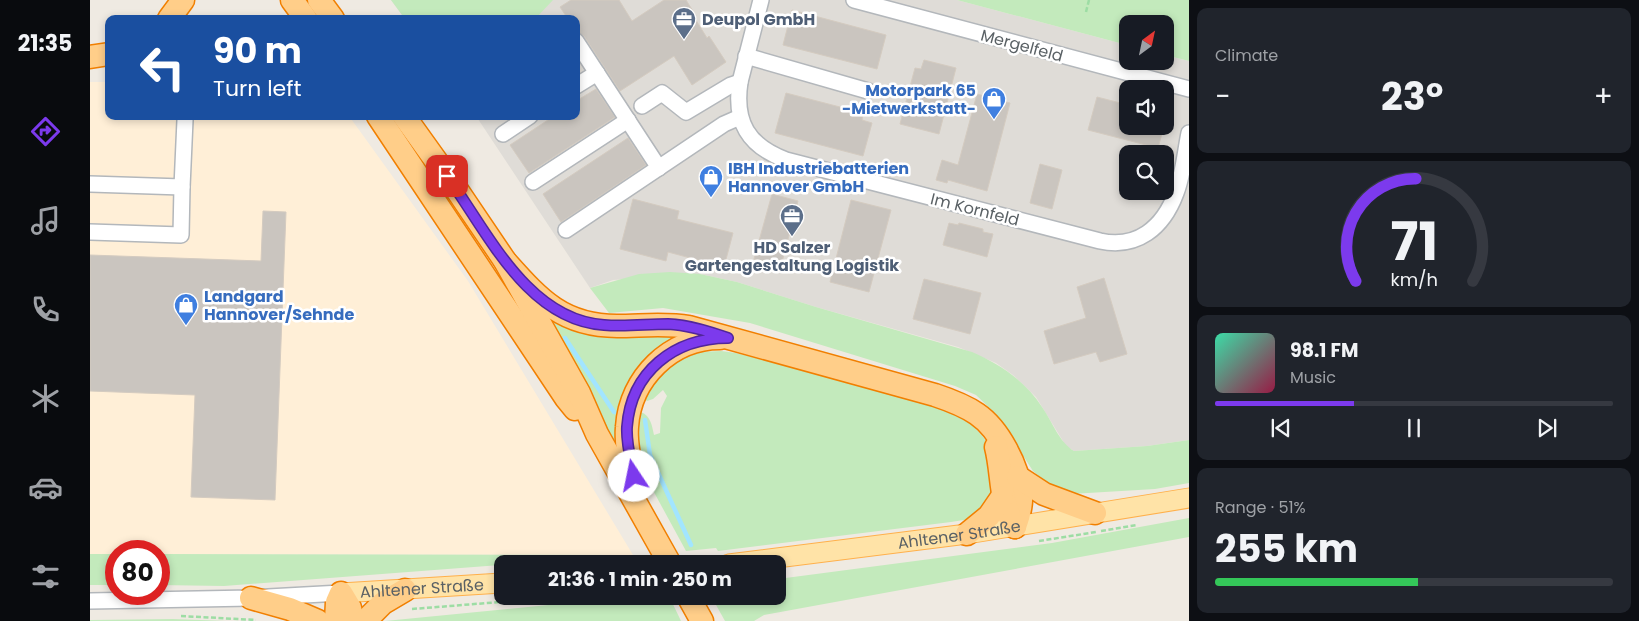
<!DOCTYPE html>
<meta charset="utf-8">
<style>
:root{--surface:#171b24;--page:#20242c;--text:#f1f3f6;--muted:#9ea1a6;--line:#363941;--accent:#7c3aed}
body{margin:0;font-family:Poppins,sans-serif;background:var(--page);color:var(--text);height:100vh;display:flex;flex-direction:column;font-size:19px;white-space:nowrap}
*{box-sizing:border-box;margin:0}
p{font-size:16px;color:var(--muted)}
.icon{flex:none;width:28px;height:28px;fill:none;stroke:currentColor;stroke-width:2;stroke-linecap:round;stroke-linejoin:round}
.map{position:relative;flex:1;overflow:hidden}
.drawer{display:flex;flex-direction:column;gap:8px;padding:8px;background:#0d0f14;width:450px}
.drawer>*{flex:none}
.guide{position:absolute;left:15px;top:15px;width:475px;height:105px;border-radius:10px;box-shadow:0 2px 8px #0003;background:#1a4fa0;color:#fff;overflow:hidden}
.needle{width:32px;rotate:33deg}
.controls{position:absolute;left:1029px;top:15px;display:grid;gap:10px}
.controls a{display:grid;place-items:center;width:55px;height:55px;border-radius:10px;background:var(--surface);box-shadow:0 2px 8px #0003;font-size:25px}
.speed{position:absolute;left:15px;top:540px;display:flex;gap:10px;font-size:25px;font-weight:700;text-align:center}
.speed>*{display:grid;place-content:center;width:65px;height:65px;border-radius:50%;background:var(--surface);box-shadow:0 2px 8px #0003;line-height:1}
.speed .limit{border:8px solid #d22;background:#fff;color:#111}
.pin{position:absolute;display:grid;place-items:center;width:42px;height:42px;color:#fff;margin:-21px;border-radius:10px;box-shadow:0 2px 8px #0006}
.me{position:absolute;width:55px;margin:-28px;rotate:349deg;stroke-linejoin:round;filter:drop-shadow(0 0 4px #0008)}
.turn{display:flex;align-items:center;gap:18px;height:105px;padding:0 25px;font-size:22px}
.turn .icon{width:65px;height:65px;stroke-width:2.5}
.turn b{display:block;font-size:35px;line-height:42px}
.big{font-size:38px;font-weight:700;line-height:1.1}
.drawer .card{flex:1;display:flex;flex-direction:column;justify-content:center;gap:8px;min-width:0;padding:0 18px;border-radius:10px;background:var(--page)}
.drawer .dial{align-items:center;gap:0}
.dial svg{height:130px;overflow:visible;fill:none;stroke:var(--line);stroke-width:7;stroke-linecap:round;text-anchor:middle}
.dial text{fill:var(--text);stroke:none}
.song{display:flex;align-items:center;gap:15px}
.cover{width:60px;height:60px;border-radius:8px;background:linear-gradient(135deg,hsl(160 70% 55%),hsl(340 70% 35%))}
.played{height:5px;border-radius:2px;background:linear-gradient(90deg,var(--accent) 35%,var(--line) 35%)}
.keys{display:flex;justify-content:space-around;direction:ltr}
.heat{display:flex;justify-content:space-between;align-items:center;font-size:28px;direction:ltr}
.charge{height:8px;border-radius:4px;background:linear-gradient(90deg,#34c759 51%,var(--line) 0)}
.trip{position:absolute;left:404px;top:555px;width:292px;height:50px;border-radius:10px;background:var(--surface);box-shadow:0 2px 8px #0003;font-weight:700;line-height:50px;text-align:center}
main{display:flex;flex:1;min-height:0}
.menu{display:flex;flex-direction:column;width:90px;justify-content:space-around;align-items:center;background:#090b0e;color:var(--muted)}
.menu .icon{width:35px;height:35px}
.menu .selected{color:var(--accent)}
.menu b{font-size:22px;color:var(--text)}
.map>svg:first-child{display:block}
.commercial{fill:#ffefd7}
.industrial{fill:#dfdcd7;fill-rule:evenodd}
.green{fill:#c3eabc}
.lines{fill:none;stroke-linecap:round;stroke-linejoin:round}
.stream{stroke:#a2e5ff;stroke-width:4.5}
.building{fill:#cac5bf;stroke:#d4cbc0}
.minor-casing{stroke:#b3b7bb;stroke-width:18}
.major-casing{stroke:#ffb04b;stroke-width:21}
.highway-casing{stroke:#f17f00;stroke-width:25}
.path{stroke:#9ddda4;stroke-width:2.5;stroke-dasharray:5 2.5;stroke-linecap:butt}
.minor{stroke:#fff;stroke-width:15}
.major{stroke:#ffe3a7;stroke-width:19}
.highway{stroke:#ffce89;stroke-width:22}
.route-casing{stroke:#51269a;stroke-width:12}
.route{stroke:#7c3aed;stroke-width:9}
.labels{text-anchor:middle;stroke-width:5;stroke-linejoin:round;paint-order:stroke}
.service-label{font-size:16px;font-weight:bold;fill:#4e5e75;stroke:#fff;text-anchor:start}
.street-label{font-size:16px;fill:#5a6165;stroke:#fff}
.shop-label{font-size:16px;font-weight:bold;fill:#366cbe;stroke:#fff;text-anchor:start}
</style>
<main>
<nav class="menu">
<b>21:35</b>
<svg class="icon selected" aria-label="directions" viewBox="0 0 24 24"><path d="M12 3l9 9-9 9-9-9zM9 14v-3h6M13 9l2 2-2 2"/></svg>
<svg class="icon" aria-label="music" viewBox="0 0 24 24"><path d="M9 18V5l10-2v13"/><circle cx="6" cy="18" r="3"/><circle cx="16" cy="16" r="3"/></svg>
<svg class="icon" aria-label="phone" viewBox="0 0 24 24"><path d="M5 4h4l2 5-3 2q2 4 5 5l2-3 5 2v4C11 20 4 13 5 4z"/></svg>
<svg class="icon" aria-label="climate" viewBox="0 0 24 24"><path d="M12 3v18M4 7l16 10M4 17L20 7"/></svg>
<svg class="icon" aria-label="car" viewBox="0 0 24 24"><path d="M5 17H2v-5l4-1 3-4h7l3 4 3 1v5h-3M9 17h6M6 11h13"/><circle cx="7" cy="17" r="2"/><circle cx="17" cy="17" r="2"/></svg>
<svg class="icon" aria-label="filters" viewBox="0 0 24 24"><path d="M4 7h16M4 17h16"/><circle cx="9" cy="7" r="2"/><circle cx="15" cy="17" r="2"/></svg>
</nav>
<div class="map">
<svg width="1099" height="621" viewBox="0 0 1099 621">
<rect width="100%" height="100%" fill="#efeae2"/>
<!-- commercial -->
<polygon class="commercial" points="0,82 19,82 19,116 259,116 378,281 543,555 69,554 69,551 26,551 26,554 0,554"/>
<!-- industrial -->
<path class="industrial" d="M301 0H867L1037 45 1038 61H1075V55L1099 61V440L1057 446 984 451 976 446 946 397 923 375 906 363 868 347 726 307 647 282 610 274 523 280 500 288 386 116H486V19H315ZM1038 89H1075V126H1038ZM1038 154H1075V191H1038Z"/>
<!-- green -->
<g class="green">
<polygon points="301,0 463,0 445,19 315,19"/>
<polygon points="867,0 1099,0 1099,61 1075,55 1075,24 1038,24 1037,45"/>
<path d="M580 272 610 274 647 282 726 307 882 352C910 364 935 381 952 407 962 421 969 442 984 451L1057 446 1099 440V483L1065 489 981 494 959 485 943 471 906 414 886 395 865 386 660 323 573 308 519 313 500 288 549 274Z"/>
<polygon points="447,308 602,332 584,344 528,449"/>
<path d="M631 351 646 353 856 408 880 422 894 438 898 446 903 487 896 504 880 519 861 522 628 551 626 548 596 551 553 472 546 456 547 414 551 412C561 416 562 426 564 435L570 433 571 408 577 396 573 390 563 399 557 401 554 398V392L587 359 608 352Z"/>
<polygon points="1099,518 1099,537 674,615 664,621 635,621 621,596 688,596 688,579 962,543"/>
<rect x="0" y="554" width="26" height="31"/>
<polygon points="69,554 543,555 134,586 69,585"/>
<polygon points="549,596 579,596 591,621 295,621"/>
<polygon points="83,619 136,621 0,621 0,620"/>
</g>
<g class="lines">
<!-- stream -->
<g class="stream">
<polyline points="475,338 524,412"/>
<polyline points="555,420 560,455 601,545"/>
</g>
</g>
<!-- building -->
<g class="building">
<polygon points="481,0 529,0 542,21 574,0 596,0 606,16 604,17 617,38 619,36 636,62 602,85 584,56 530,91 494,36 486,32 486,19 478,19 470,7"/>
<polygon points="702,10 796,35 787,69 693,45"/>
<polygon points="834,60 866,68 849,134 810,124 825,68 831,69"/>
<polygon points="506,89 525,117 439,173 420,145 464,116 486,116 486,101"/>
<polygon points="696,93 773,113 772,120 782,123 773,156 685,133"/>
<polygon points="887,94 920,103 897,191 858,180 857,183 846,180 852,160 868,165"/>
<polygon points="1007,97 1038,105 1038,126 1074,126 1068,148 998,130"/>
<polygon points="538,138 556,165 471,222 453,194"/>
<polygon points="950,164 972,170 962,209 940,203"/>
<polygon points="682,194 708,201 691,266 664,259"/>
<polygon points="543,199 589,211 587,219 643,233 634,267 578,252 576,261 530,249"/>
<polygon points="761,200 801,210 779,292 740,282"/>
<polygon points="173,211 196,212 185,500 101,497 105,395 0,391 0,255 171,261"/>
<polygon points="859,223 868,225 869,223 893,229 893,232 903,234 897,257 853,245"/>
<polygon points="1014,278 1037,354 1010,362 1006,352 964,364 954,331 996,318 987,287"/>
<polygon points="834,279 891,293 880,334 823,319"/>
</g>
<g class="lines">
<!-- minor casing -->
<g class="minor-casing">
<g id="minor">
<path d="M671 0 650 82C644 122 658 146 696 160L1010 241C1047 249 1073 228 1086 193 1093 175 1095 153 1099 133"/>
<polyline points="764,0 1099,89"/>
<polyline points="486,41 569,168"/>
<polyline points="656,56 778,91"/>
<polyline points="486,86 507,73"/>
<polyline points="552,106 572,93 596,112 641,85 650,82"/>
<polyline points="413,134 440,116"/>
<polyline points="443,182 538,120"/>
<polyline points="0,184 92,187 95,120"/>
<polyline points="476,230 634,124 650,117"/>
<polyline points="0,232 91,235 92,187"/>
<polyline points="0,601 161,598 251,593"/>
</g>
</g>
<!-- major casing -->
<g class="major-casing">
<g id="major">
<path id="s1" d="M639 564 877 534 1099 498"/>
<path id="s2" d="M251 593 412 583"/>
</g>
</g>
<!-- highway casing -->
<g class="highway-casing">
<g id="highway">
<polyline points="202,0 216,19"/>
<polyline points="229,0 243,19"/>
<polyline points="79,19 93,0"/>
<polyline points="0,57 19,54"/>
<polyline points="288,116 476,398 485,409"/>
<polyline points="314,116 367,190 415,261 489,393 507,434 580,564"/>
<path d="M415 261C449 299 472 326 527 326 551 326 575 323 599 327L845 395C860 400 874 405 887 414 909 429 928 466 931 493 932 504 929 516 925 527"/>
<path d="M906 447C913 474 909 502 925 527"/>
<polyline points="928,477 954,494 1005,513"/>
<path d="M546 492C543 471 535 448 537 427 540 378 581 338 630 338"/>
<polyline points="877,534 899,516 912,497"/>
<polyline points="598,596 612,621"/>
<polyline points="161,598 200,609 228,621"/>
<polyline points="246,621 247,602 251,593 260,608 263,621"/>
<polyline points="275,621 293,603 315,590"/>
</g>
</g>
<!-- path -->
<g class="path">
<polyline points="996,12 999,0"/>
<polyline points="1011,531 1047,525"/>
<polyline points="949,541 1006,532"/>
<polyline points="322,609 486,596"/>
<polyline points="91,616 166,620"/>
</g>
<!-- minor -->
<use href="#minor" class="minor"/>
<!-- major -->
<use href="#major" class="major"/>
<!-- highway -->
<use href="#highway" class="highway"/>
</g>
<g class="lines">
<!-- route casing -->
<g class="route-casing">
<path id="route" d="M357 176C397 231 437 320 514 325 535 327 557 324 578 324 599 325 618 331 638 338 584 338 541 372 537 427 536 444 541 460 544 476"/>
</g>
<!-- route -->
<use href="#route" class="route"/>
</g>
<!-- icons -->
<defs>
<g id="office-pin" transform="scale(1.25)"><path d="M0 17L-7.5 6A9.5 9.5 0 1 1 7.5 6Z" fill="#5c6f8a" stroke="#fff"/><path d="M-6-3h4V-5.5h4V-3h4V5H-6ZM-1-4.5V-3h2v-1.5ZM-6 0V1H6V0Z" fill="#fff"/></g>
<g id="shop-pin" transform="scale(1.25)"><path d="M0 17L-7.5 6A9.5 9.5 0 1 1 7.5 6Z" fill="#3f7fe0" stroke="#fff"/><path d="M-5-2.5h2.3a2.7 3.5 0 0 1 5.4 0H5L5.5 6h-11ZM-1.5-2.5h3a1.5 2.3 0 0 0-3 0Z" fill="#fff"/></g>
</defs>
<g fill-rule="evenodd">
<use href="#office-pin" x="594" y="19"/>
<use href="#shop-pin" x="904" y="99"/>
<use href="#shop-pin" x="621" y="177"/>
<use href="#office-pin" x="702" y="216"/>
<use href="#shop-pin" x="96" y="305"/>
</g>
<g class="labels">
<!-- service labels -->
<g class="service-label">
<text x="612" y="25">Deupol GmbH</text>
<text x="702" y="253" text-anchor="middle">HD Salzer<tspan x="702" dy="18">Gartengestaltung Logistik</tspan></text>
</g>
<!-- street labels -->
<g class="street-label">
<text transform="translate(932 45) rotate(15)" y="6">Mergelfeld</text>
<text transform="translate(885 209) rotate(14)" y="6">Im Kornfeld</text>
<text dy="6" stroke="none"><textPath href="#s1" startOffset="232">Ahltener Straße</textPath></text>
<text dy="6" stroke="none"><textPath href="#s2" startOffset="81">Ahltener Straße</textPath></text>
</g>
<!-- shop labels -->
<g class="shop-label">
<text x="886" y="96" text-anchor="end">Motorpark 65<tspan x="886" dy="18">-Mietwerkstatt-</tspan></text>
<text x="638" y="174">IBH Industriebatterien<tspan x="638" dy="18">Hannover GmbH</tspan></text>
<text x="114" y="302">Landgard<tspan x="114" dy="18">Hannover/Sehnde</tspan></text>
</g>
</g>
</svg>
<div class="controls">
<a><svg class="needle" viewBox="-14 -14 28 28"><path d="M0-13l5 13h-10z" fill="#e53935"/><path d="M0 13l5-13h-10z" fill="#9ea1a6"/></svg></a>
<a><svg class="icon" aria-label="sound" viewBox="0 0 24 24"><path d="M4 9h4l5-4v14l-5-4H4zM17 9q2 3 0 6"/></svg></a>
<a><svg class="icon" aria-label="search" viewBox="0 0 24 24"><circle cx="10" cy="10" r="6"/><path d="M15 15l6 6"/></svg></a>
</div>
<div class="speed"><div class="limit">80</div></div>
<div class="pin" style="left:357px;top:176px;background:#d93025"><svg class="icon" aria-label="arrive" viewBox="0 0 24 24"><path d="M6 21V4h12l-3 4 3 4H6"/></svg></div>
<svg class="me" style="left:544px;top:476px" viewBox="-20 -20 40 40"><circle r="19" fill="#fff"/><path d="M0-13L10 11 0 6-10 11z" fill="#7c3aed"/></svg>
<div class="trip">21:36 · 1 min · 250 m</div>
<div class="guide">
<div class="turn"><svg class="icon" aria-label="left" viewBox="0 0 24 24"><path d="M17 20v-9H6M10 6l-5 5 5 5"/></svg><div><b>90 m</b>Turn left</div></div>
</div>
</div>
<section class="drawer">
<div class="card"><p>Climate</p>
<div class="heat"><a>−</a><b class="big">23°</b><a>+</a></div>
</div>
<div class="card dial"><svg viewBox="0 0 100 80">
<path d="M14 69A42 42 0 1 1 86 69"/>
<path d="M14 69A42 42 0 0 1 51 6" stroke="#7c3aed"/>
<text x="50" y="56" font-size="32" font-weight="700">71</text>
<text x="50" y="72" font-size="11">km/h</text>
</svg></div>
<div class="card">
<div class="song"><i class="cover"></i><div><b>98.1 FM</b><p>Music</p></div></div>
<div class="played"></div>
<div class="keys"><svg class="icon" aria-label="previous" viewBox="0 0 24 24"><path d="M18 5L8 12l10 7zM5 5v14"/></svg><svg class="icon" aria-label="pause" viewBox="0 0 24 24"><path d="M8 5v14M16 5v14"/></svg><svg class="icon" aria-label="next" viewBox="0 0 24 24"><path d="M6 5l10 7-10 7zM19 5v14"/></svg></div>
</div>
<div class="card"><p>Range · 51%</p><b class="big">255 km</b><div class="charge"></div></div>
</section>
</main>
